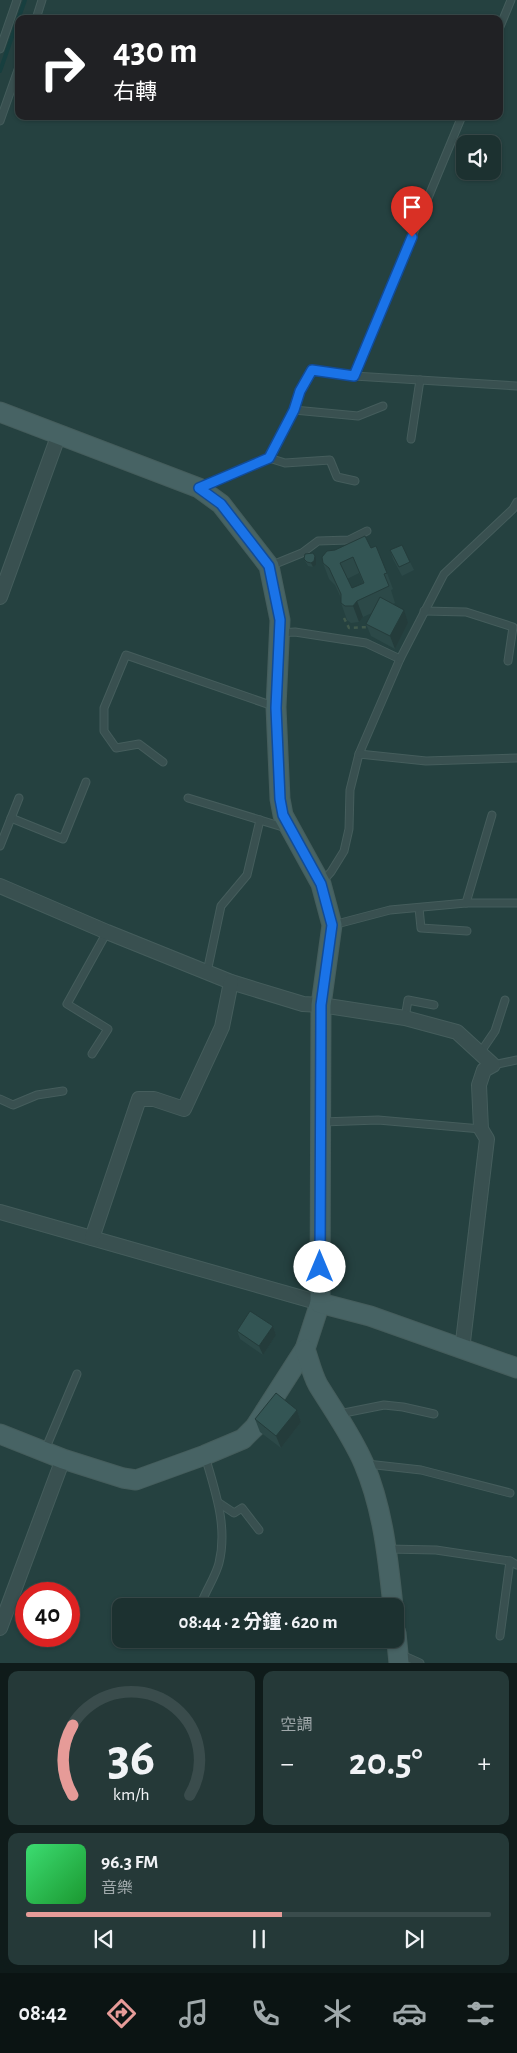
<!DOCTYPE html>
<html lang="zh-TW">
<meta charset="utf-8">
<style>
:root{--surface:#1c3130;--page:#253938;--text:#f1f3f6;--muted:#a0a9ab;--line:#3a4c4c;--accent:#e69b98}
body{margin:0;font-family:"Alegreya Sans","Noto Sans TC",sans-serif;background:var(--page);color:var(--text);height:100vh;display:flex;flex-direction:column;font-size:19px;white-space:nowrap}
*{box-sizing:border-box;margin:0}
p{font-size:16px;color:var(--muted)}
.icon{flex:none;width:28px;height:28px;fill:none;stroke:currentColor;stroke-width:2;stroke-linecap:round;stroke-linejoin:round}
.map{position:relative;height:1663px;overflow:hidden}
.panel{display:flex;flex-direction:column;gap:8px;padding:8px;background:#0f1b1a;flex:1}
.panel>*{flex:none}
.top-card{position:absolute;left:15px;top:15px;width:488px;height:105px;border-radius:10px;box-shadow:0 1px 4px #0004,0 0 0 1px var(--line);background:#202124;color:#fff;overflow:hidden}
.fabs{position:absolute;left:456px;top:135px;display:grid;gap:10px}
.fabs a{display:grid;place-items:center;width:45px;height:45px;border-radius:10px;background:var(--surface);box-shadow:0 1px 4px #0004,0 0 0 1px var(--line);font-size:25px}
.speed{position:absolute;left:15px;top:1582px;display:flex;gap:10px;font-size:25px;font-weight:700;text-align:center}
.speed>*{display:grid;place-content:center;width:65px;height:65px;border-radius:50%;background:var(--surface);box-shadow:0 1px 4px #0004,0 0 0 1px var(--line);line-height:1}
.speed .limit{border:8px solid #d22;background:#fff;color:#111}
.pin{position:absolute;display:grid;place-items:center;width:42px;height:42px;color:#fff;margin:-51px -21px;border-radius:50% 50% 50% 0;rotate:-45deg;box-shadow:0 0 5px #0007}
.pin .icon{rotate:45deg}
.me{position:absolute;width:55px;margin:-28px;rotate:0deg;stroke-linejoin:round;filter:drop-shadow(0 0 4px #0008)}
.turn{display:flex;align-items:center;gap:18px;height:105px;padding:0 15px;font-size:22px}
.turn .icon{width:65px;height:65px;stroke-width:2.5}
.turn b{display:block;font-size:35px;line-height:42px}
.big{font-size:38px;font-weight:700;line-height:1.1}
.panel .tile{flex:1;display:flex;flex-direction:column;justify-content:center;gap:8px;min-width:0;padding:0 18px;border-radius:10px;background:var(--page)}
.panel .dial{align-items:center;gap:0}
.dial svg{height:130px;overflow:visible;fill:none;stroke:var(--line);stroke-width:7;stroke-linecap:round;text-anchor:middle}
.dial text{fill:var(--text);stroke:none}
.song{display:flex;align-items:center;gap:15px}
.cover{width:60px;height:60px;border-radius:8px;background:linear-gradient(135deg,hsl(140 70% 55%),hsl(130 70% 35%))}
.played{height:5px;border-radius:2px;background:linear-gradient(90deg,var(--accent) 55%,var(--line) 55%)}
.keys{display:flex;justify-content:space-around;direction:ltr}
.heat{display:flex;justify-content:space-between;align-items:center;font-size:28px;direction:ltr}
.panel .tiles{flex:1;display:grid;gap:8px;grid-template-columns:1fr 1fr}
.tile:last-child{grid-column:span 2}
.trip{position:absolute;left:112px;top:1598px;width:292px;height:50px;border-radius:10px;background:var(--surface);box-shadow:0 1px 4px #0004,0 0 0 1px var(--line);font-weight:700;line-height:50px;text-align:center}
.tabs{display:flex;height:80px;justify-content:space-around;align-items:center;background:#0b1413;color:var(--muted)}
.tabs .icon{width:35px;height:35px}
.tabs .selected{color:var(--accent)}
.tabs b{font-size:22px;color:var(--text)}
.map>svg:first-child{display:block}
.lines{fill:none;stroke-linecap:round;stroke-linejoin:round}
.stream{stroke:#173f3f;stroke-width:4}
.lane-casing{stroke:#455d5c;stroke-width:9}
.street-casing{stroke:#455d5c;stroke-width:16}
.secondary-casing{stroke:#455d5c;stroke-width:21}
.path{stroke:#40594c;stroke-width:2.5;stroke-dasharray:4 4;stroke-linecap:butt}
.lane{stroke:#395050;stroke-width:7}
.street{stroke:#395050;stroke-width:14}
.secondary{stroke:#476364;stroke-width:19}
.wall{fill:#2c4948;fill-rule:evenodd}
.shaded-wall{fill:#243c3b}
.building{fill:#335554;stroke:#243c3b;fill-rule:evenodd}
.route-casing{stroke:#114b97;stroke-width:12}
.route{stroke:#1a73e8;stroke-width:9}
</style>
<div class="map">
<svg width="517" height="1663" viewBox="0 0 517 1663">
<rect width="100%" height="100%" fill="#254140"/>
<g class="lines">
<!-- stream -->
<polyline class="stream" points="0,71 25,0"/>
<!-- lane casing -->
<g class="lane-casing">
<g id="lane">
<polyline points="36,19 42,0"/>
<polyline points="499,29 511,0"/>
<polyline points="0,49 17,0"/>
<polyline points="0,121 19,67"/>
<polyline points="354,376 517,386"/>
<polyline points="294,410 358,416 383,406"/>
<polyline points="411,439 420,380"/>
<polyline points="269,458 285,463 330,460 337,477 355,481"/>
<polyline points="202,487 269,458 294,410 300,391 311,370 354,376 462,116"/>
<polyline points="270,566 302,553 318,541 349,540 367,531"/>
<polyline points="424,611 466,612 513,627 508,661"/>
<polyline points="279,633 295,632 366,643 400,659 359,754 350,790 349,829 344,851 331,872 321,883"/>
<polyline points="400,659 444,574 513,509 517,502"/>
<polyline points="359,754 426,761 517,758"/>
<polyline points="163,762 139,744 116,748 104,731 104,708 126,655 276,707"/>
<polyline points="188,798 286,828"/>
<polyline points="11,818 63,839 86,782"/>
<polyline points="0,846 19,798"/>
<polyline points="466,903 492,815"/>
<polyline points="419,908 421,928 467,931"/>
<polyline points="333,925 390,910 466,903 517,903"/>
<polyline points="207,972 221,906 247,875 260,820"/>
<polyline points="405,1018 408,1000 434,1005"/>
<polyline points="480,1053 495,1031 505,1000"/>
<polyline points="92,1054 108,1029 67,1004 107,932"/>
<polyline points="493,1065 517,1060"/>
<polyline points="0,1099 13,1105 37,1095 63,1091"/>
<polyline points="322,1122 378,1120 481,1129"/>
<polyline points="339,1414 384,1405 403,1407 434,1414"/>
<polyline points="45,1450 77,1374"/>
<polyline points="367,1464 421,1470 510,1493"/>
<polyline points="219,1503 234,1513 242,1508 259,1530"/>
<polyline points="387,1549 436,1550 510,1561 517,1565"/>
<path d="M203 1599C208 1587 216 1575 219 1563 228 1526 215 1491 205 1456"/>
<polyline points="500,1636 510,1561"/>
<polyline points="400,1654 420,1663"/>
</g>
</g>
<!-- street casing -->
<g class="street-casing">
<g id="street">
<polyline points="0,597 59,434"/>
<polyline points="0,886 107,932 231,982 303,1004 321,1005 405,1018 457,1032 493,1065 484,1070 479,1085 481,1129 487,1139 462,1350"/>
<polyline points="0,1212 320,1303"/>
<polyline points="92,1238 139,1099 154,1099 184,1109 222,1027 231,982"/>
<polyline points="0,1628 63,1459"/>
</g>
</g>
<!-- secondary casing -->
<g class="secondary-casing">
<g id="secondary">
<polyline points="0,412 199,488 221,504 269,566 280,620 276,707 280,799 283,815 321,884 332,925 321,1005 320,1303 305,1349 255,1427 243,1439 205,1455 136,1480 123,1478 63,1459 0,1434"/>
<polyline points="320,1303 370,1316 517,1368"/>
<path d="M305 1349C309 1360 312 1374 318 1385 334 1411 352 1436 364 1464 383 1509 388 1558 393 1606"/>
<polyline points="396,1633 399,1663"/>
</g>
</g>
<!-- path -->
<polyline class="path" points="344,618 349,628 369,627"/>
<!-- lane -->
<use href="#lane" class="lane"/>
<!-- street -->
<use href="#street" class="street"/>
<!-- secondary -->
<use href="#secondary" class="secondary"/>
</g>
<!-- wall -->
<g class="wall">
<path d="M371 548 387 573 393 589 391 590 395 603 393 604 408 623 395 649 371 636 366 624 372 613 363 617 359 622 351 623 347 620 341 603V598L335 585 329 579 323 563ZM359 573 363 583 352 588 347 579Z"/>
<polygon points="390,550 410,562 414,570 402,576 393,559"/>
<polygon points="304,559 316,560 316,565 313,567 308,566"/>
<polygon points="273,1326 276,1335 263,1355 240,1339 237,1331"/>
<polygon points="297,1410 301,1422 281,1448 260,1432 255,1419"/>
</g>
<!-- shaded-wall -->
<g class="shaded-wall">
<polygon points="315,556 316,560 316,565 313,567 311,563"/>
<polygon points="357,601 363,617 359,622 353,606"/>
<polygon points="404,610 408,623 395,649 390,636"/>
<polygon points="273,1326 276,1335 263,1355 259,1346"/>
<polygon points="297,1410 301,1422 281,1448 276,1436"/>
</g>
<!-- building -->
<g class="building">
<path d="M365 536 371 548 376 546 387 573 384 574 389 586 357 601 353 606H345L341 603V594L329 568 323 563 322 557 327 551 335 550ZM353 557 364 583 352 588 340 563Z"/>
<polygon points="402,545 410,562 399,567 390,550"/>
<polygon points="313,553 315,556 314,561 311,563 307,562 304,559 305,554"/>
<polygon points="380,597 404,610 390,636 366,624"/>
<polygon points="250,1311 273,1326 259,1346 237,1331"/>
<polygon points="276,1393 297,1410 276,1436 255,1419"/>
</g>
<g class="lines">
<!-- route casing -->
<g class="route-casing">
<polyline id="route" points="320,1267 321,1005 332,925 321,884 283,815 280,799 276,708 280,620 269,566 221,504 199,488 269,458 294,410 300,391 312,370 354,376 412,237"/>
</g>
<!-- route -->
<use href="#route" class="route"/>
</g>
</svg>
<div class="fabs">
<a><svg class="icon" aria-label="sound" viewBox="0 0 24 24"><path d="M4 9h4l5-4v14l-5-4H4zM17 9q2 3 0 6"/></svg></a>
</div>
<div class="speed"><div class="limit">40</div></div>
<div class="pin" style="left:412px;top:237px;background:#d93025"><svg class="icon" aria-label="arrive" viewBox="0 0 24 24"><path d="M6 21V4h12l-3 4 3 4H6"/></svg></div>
<svg class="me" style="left:320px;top:1267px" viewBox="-20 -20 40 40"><circle r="19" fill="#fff"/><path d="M0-13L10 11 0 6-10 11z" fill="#1a73e8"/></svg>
<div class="trip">08:44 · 2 分鐘 · 620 m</div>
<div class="top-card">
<div class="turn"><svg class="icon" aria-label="right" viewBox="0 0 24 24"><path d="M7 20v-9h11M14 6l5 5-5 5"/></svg><div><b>430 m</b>右轉</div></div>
</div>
</div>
<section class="panel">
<div class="tiles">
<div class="tile dial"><svg viewBox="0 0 100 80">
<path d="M14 69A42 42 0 1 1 86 69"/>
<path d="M14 69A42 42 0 0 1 14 26" stroke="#e69b98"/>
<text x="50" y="56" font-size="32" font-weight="700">36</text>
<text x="50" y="72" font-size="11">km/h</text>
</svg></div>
<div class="tile"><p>空調</p>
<div class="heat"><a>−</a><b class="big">20.5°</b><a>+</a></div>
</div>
<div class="tile">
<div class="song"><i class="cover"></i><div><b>96.3 FM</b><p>音樂</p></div></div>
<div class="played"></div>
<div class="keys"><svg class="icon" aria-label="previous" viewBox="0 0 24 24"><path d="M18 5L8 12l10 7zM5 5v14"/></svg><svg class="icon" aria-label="pause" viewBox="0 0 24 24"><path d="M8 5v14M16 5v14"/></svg><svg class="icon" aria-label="next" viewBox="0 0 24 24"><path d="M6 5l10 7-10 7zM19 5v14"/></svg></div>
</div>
</div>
</section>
<nav class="tabs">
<b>08:42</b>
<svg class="icon selected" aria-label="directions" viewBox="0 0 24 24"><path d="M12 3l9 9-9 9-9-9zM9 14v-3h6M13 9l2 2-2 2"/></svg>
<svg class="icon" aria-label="music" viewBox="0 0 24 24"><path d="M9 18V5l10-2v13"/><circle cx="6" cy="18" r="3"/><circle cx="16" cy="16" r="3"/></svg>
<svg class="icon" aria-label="phone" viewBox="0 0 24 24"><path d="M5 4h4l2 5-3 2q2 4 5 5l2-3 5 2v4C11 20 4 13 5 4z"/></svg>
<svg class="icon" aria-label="climate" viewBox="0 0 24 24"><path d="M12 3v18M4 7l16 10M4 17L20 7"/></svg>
<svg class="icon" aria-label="car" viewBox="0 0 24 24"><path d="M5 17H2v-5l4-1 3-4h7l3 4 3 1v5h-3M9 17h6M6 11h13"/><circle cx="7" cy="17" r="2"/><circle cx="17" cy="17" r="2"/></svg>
<svg class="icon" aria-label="filters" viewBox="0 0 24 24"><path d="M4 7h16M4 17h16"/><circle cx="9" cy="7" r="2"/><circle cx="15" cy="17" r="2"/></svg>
</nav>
